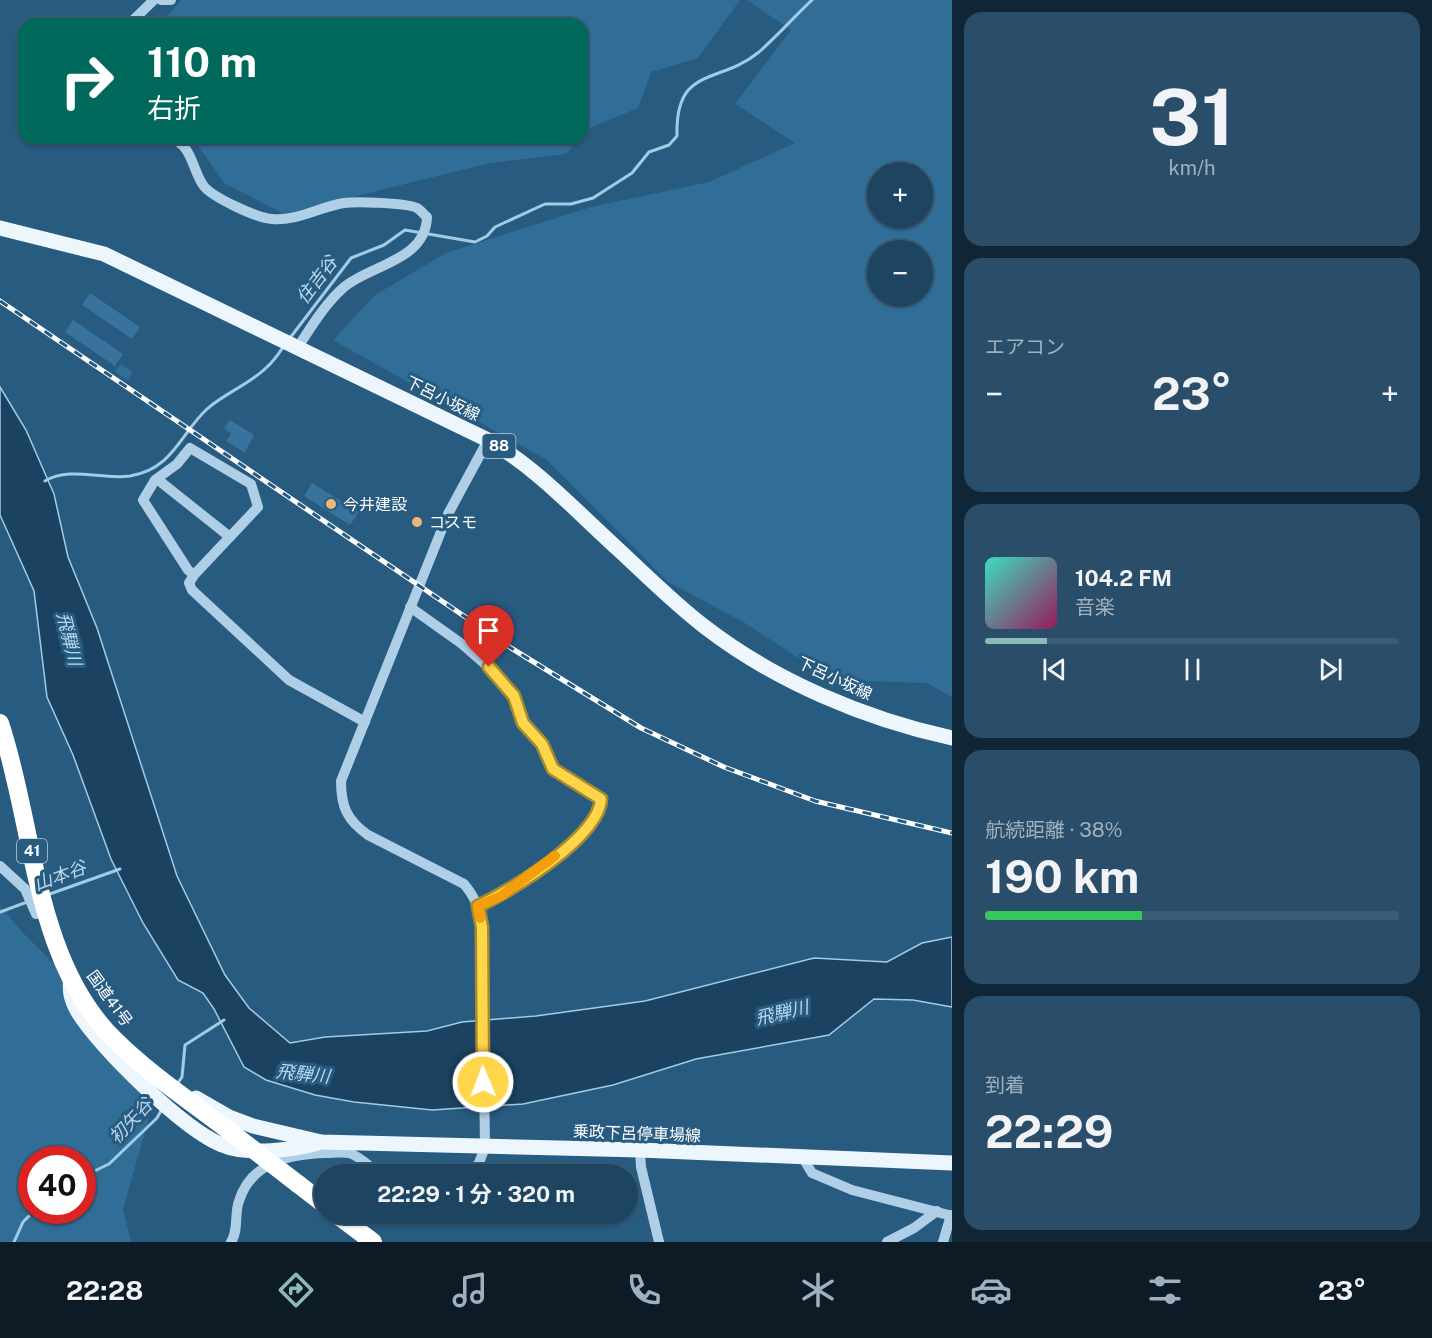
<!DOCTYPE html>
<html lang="ja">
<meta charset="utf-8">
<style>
:root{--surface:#1d4460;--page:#2a4e69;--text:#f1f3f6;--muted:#a0b0bd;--line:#3b5c75;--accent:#8bbbb9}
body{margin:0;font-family:"Public Sans","Noto Sans JP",sans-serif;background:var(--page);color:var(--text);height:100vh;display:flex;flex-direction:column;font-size:22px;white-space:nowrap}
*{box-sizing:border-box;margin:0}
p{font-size:20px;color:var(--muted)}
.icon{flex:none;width:33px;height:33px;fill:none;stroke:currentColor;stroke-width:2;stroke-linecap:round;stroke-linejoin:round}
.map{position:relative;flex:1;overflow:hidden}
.side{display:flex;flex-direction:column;gap:12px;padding:12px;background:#102535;width:480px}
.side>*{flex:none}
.top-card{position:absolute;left:18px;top:18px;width:570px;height:126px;border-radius:18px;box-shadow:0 2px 4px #0004,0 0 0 2px var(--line);background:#00695c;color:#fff;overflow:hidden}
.tools{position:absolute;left:867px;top:162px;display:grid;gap:12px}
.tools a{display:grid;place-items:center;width:66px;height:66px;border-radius:50%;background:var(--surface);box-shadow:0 2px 4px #0004,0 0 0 2px var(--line);font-size:30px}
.speed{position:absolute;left:18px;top:1146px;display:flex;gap:12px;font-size:30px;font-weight:700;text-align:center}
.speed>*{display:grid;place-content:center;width:78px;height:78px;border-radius:50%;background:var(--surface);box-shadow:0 2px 4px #0004,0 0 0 2px var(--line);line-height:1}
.speed .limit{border:9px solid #d22;background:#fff;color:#111}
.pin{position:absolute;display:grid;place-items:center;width:51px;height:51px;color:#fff;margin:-62px -26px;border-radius:50% 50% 50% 0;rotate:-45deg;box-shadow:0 0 6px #0007}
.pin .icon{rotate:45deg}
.me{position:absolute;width:66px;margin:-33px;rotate:359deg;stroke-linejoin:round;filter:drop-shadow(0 0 4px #0008)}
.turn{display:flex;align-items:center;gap:21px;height:126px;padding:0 30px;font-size:27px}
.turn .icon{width:78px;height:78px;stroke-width:2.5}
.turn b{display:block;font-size:42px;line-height:51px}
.big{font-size:45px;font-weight:700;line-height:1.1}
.side .card{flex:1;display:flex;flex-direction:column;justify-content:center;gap:9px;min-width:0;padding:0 21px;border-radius:18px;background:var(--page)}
.side .dial{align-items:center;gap:0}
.dial b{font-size:78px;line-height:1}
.song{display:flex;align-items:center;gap:18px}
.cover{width:72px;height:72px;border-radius:9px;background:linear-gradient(135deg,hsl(170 70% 55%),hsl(330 70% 35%))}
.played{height:6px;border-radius:3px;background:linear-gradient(90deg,var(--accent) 15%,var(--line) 15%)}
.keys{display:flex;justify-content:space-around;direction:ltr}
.heat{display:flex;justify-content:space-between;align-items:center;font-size:33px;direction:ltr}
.charge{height:9px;border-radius:4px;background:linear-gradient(90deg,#34c759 38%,var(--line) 0)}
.trip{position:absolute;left:314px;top:1164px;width:324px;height:60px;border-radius:30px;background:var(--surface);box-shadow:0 2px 4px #0004,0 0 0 2px var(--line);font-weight:700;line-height:60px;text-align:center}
.menu{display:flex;height:96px;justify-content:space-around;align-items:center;background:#0c1b26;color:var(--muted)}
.menu .icon{width:42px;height:42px}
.menu .selected{color:var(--accent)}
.menu b{font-size:27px;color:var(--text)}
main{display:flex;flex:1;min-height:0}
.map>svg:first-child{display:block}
.green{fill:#316e97;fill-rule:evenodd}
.water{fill:#1b4361;stroke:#a2cce6;stroke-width:1.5}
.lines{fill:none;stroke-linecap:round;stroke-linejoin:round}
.stream{stroke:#a2cce6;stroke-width:3}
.building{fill:#37739c}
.minor{stroke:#aecfe6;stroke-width:10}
.major{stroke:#eef6fd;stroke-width:15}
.highway{stroke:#fff;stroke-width:18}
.rail-casing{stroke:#fff;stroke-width:5}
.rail{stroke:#275b80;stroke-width:3;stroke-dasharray:9;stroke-linecap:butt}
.highway-bridge{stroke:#fff;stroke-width:18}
.route-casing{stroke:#a68a30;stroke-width:15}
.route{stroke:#ffd54a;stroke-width:10}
.slow{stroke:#f59e0b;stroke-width:10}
.poi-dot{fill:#eeb873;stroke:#275b80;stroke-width:2}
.labels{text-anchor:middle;stroke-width:6;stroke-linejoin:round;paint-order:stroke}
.shield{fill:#275b80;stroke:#beced9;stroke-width:1.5}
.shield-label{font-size:15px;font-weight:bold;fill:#fff}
.street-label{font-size:16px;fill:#fff;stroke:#275b80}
.poi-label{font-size:16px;fill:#fff;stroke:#275b80;text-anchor:start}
.water-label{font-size:18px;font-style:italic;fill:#b9d9ed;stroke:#275b80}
</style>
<main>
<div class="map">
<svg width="952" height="1242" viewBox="0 0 952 1242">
<rect width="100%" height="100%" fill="#275b80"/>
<!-- green -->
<g class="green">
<polygon points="181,0 740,0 698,58 651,72 638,108 589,128 582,136 582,24 161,24"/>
<path d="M747 0H952V697L927 683 832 680 745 623 668 582 547 460 333 340 375 295 446 253 591 207 709 182 795 143 735 104 791 30ZM878 172H922V218H878ZM922 250V296H878V250Z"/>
<polygon points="193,138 580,138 566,154 490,163 284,214 224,183"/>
<polygon points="121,364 133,372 128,380 115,372"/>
<path d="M0 906 24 934 65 975 159 1083 123 1209 131 1242H0ZM32 1160H82V1210H32Z"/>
</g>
<!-- water -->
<polygon class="water" points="0,387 26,430 54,494 68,557 97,628 177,876 225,975 249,1008 290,1043 325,1037 427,1031 462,1022 536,1016 645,1001 814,958 887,962 922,943 952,937 952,1007 913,1000 874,999 829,1035 696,1059 613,1085 523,1104 432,1110 354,1102 315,1095 266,1080 244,1067 214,1009 203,993 178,980 143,923 111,859 73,755 47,697 34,591 0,515"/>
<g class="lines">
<!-- stream -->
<g class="stream">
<path d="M290 338 351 258 384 245 405 230 475 242 487 236 495 227 545 204H571L593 198 632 173 649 152 669 145 677 136C675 65 719 85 759 52 777 36 794 17 812 0"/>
<path d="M45 481C70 466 101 480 130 476 173 469 180 434 207 409 225 393 250 384 267 367 274 361 279 353 284 346"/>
<polyline points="47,895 120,869"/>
<polyline points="0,912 27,902"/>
<polyline points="178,1083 182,1077 185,1045 224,1020"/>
<polyline points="82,1177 109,1164 157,1118 162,1109"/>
<polyline points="14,1242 23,1222 35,1210"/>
</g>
</g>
<!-- building -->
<g class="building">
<polygon points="90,293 140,327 132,339 82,305"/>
<polygon points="73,320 123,354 115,366 65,332"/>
<polygon points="230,420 254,435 245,453 226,441 231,434 224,428"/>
<polygon points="312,483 359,512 350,525 304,496"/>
</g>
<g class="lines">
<!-- minor -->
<g class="minor">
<polyline points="161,0 171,0"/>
<polyline points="129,24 154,0"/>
<path d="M170 138C192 144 192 169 203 185 211 197 257 218 272 219 298 221 319 207 344 203 356 201 407 203 417 208 421 210 424 215 427 217 426 261 369 265 343 288 325 304 311 327 298 347"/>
<polyline points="157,479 230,537"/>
<polyline points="194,575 188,570 143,500 155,480 177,464 190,448 251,484 258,507 194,575 189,583 192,590 289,680 365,722"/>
<path d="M410 607 462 644 501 678 514 696 523 723 542 743 553 769 601 799C599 837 511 891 478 906"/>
<polyline points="0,866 25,889 36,914 47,912"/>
<polyline points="640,1150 641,1167 659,1242"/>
<polyline points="803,1158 812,1173 852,1190 952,1216"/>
<path d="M470 1174 479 1163 485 1147 482 927C479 909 476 898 464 884L368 835C347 820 341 807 341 781L448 514 488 440"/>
<path d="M231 1242C239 1230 234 1214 239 1201 251 1162 290 1154 326 1153 333 1153 342 1152 349 1153 360 1156 370 1167 379 1174"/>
<polyline points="887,1242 914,1228 937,1211"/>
<polyline points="943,1242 951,1215"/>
</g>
<!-- major -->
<g class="major">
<path d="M0 228 104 254 488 440C537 468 578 513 620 551 648 577 675 604 705 627 775 681 865 719 952 738"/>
<path d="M71 977C69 991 71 1000 78 1012 100 1048 183 1129 222 1145 247 1156 295 1150 321 1142"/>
<polyline points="196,1098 229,1117 253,1126 321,1142 640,1150 952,1163"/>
</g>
<!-- highway -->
<g class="highway">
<path d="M0 723C34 824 34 961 114 1039 148 1073 190 1101 228 1130"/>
<polyline points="298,1184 324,1204"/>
<polyline points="336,1214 373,1242"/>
</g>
<!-- rail casing -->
<g class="rail-casing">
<polyline id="rail" points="0,301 511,648 641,728 724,767 815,801 952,833"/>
</g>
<!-- rail -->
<use href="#rail" class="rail"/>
<!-- highway-bridge -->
<polyline class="highway-bridge" points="228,1130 298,1184"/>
</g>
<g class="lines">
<!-- route casing -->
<g class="route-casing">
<path id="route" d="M483 1082 482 927 478 906C511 891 599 837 601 799L553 769 542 744 523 723 514 696 489 667"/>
</g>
<!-- route -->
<use href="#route" class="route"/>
<!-- slow -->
<polyline class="slow" points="480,918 478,906 501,896 555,856"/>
</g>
<!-- markers -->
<g class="poi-dot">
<circle cx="331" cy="504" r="6"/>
<circle cx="417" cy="522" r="6"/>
</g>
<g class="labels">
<!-- shield labels -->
<g class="shield">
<rect x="482.5" y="434" width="33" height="24" rx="4.5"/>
<rect x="17" y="839" width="30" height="24" rx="4.5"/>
</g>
<g class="shield-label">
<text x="499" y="451">88</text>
<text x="32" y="856">41</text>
</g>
<!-- street labels -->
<g class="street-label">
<text transform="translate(443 398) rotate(26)" y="6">下呂小坂線</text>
<text transform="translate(835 678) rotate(25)" y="6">下呂小坂線</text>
<text transform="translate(110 998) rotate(54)" y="6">国道41号</text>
<text transform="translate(637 1133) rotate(2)" y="6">乗政下呂停車場線</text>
</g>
<!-- poi labels -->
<g class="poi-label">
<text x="343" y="510">今井建設</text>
<text x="429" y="528">コスモ</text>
</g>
<!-- water labels -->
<g class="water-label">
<text transform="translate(317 280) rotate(-53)" y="6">住吉谷</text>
<text transform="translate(69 639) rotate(76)" y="6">飛騨川</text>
<text transform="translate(60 876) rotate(-20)" y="6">山本谷</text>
<text transform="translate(782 1013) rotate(-13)" y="6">飛騨川</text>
<text transform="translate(303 1074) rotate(6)" y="6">飛騨川</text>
<text transform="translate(131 1121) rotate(-47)" y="6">初矢谷</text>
</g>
</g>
</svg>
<div class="tools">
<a>+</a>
<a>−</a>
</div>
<div class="speed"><div class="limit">40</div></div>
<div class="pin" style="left:489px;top:667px;background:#d93025"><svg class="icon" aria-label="arrive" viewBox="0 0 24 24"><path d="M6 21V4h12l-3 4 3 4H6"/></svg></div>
<svg class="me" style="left:483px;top:1082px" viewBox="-20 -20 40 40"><circle r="17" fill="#ffd54a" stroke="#fff" stroke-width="3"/><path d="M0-11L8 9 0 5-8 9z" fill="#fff"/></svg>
<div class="trip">22:29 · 1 分 · 320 m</div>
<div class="top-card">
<div class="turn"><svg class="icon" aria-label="right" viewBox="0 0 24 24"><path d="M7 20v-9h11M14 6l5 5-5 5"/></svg><div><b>110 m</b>右折</div></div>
</div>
</div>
<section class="side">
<div class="card dial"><b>31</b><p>km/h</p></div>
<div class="card"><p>エアコン</p>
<div class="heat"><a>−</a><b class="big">23°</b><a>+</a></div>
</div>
<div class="card">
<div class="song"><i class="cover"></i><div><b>104.2 FM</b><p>音楽</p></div></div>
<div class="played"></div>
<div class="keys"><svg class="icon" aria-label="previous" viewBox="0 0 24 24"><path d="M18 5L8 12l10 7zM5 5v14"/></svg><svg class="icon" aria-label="pause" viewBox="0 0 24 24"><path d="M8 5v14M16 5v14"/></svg><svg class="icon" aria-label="next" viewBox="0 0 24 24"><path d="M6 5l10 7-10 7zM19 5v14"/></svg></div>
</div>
<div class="card"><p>航続距離 · 38%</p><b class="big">190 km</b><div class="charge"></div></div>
<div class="card"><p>到着</p><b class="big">22:29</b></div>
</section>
</main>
<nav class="menu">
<b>22:28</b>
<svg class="icon selected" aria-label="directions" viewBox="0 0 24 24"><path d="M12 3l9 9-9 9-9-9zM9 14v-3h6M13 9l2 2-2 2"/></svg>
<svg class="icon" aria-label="music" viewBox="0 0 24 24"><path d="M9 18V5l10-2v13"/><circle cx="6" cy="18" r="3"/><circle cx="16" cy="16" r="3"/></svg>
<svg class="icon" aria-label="phone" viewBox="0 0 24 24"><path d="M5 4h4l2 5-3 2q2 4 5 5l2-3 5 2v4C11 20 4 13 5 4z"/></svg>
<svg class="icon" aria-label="climate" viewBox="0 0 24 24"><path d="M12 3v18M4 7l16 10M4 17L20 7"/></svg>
<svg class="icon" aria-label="car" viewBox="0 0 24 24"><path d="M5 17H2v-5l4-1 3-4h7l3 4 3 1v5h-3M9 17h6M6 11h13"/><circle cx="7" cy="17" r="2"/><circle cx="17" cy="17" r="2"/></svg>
<svg class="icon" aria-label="filters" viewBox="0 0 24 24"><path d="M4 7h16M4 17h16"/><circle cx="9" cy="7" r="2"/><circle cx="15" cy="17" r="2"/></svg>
<b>23°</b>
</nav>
